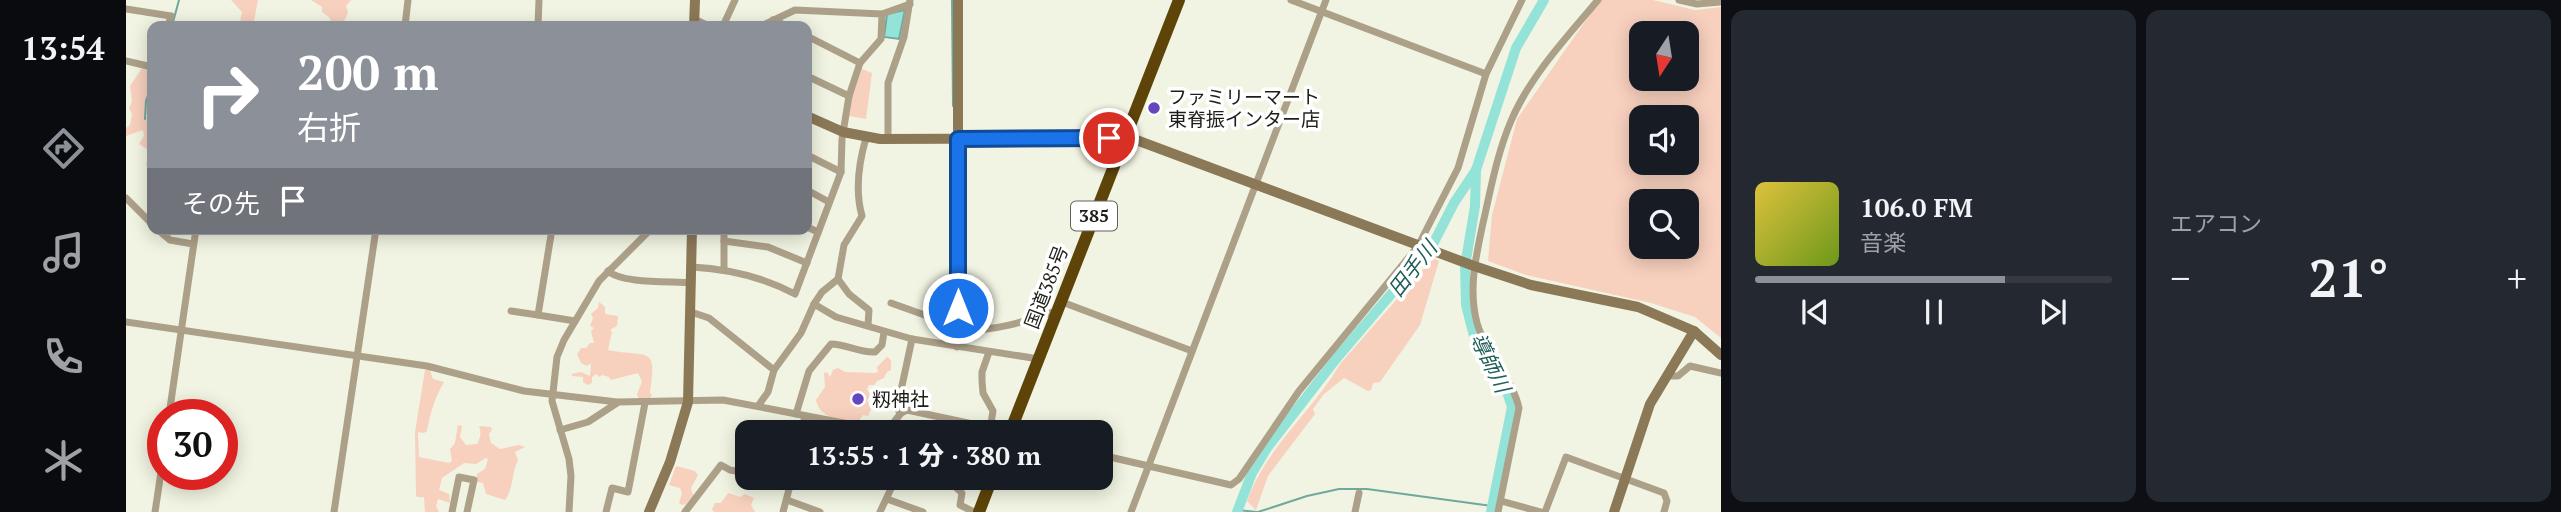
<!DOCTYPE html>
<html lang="ja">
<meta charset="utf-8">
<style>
:root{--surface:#171b24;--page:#242831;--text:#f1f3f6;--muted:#9ea1a6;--line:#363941;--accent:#8c9099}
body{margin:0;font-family:"PT Serif","Noto Sans JP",serif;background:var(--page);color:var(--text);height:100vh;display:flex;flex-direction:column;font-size:26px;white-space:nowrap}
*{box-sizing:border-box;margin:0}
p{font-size:23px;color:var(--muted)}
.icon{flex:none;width:38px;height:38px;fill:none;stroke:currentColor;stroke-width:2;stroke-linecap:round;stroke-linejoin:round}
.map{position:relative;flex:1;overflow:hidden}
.side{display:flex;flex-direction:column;gap:10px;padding:10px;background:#0d0f14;width:840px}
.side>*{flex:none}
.guide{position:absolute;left:21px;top:21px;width:665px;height:214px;border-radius:14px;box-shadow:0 4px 18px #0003;background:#8c9099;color:#fff;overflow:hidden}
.needle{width:46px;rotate:192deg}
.buttons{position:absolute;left:1503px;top:21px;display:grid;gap:14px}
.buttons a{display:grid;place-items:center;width:70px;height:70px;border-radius:14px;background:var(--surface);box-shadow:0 4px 18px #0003;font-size:35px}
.speed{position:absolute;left:21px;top:399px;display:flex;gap:14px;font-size:35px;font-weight:700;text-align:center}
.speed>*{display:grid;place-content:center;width:91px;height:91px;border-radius:50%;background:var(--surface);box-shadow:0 4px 18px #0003;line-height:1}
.speed .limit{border:10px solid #d22;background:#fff;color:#111}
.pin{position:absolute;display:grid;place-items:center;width:60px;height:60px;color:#fff;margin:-30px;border:4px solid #fff;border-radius:50%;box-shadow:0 2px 7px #0007}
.me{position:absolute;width:77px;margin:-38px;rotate:0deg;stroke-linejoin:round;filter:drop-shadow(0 0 5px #0008)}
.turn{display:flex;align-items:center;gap:24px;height:147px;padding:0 35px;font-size:32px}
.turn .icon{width:91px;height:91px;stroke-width:2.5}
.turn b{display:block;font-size:49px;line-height:60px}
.then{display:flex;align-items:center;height:66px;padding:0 35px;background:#0003;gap:14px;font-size:26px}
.big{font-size:52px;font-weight:800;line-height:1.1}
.side .tile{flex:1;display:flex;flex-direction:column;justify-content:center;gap:10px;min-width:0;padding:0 24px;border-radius:14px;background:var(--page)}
.song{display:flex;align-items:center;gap:21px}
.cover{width:84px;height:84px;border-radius:10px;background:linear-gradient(135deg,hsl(50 70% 55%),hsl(80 70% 35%))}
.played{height:7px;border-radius:4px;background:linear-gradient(90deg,var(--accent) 70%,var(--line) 70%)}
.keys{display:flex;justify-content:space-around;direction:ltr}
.heat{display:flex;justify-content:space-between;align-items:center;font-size:38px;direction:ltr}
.side .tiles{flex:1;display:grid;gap:10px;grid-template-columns:repeat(2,1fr)}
.trip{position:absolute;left:609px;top:420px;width:378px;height:70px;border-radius:14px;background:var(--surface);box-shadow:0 4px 18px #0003;font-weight:800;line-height:70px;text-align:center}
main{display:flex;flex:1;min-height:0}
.menu{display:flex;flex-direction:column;width:126px;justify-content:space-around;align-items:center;background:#090b0e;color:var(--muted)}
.menu .icon{width:49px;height:49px}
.menu .active{color:var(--accent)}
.menu b{font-size:32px;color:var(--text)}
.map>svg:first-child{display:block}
.green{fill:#f8d0be;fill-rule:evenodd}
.water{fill:#94e3d8;stroke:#70a89e;stroke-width:2}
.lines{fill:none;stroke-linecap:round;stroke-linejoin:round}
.stream{stroke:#70a89e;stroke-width:2}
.river{stroke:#94e3d8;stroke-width:10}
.street{stroke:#ada089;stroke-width:7}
.secondary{stroke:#8b7857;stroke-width:10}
.highway{stroke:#5e4409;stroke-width:12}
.route-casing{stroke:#114b97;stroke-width:18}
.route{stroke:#1a73e8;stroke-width:12}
.poi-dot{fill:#6446bf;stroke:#fff;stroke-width:2.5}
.labels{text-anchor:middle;stroke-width:7;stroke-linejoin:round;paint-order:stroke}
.shield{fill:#fff;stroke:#61625d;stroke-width:2}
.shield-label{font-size:18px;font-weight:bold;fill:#1d1e18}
.poi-label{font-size:19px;fill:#1d1e18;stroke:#fff;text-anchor:start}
.street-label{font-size:19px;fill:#1d1e18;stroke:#fff}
.water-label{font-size:21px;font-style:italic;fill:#1f5f58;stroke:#fff}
</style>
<main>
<nav class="menu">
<b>13:54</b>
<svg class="icon active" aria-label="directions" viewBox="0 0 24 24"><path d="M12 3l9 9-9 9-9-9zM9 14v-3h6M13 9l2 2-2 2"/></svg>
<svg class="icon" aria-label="music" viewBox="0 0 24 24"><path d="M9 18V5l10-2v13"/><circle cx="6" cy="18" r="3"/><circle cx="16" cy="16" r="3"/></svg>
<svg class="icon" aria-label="phone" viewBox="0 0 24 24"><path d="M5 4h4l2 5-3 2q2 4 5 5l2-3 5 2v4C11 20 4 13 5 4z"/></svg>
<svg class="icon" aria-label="climate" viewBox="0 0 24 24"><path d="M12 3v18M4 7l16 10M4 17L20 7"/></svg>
</nav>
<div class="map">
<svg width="1595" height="512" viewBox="0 0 1595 512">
<rect width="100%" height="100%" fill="#f1f4e2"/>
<!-- green -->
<g class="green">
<polygon points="105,0 132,0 127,26 113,26 116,12"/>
<polygon points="185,0 225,0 220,6 222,12 216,26 206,25 203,17 196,12 196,7"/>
<path d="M1474 0H1527L1569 10 1595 7V338L1569 317 1525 303 1400 275 1362 261 1366 215 1391 119ZM1516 33H1561V79H1516ZM1516 117H1561V163H1516ZM1516 201H1561V247H1516Z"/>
<polygon points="16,68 26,71 26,106 20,115 26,139 26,172 20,164 24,151 13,144 18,136 17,130 0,136 0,128 4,125 6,114 3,108 6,101 4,86"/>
<polygon points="736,69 746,73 740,119 723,116 726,97"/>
<path d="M1307 258 1313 261 1294 325 1254 382 1247 383 1245 390 1242 391 1218 378 1198 394 1187 409 1189 414 1142 476 1130 510 1121 501C1143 443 1185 414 1214 364Z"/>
<path d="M473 302 479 307V314L492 316 491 326 484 330 486 332 482 350C522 358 532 344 524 393L526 395 522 400H513L511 394 516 382 512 373 485 380 483 377 476 375 473 377 470 374 466 377V383L462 385 457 382V377L446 376V374L455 372 464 376 465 363 461 366 455 363 451 354 455 348H460L464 343H468L465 331 468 328 464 326 467 318 465 314 472 308Z"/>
<path d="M761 357 765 360V370L761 372 758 378 751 381 748 385H743L741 389 745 396 741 400 745 409 742 416 737 415 731 423C713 419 694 419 690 400L699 387 698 373 701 372 704 377 707 370 712 368 719 372 749 373 752 372 751 367Z"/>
<path d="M299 370H304L307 379 318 382C309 397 304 414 301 431L298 433 292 432 293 457 323 463 326 461 324 449 329 443 332 425 336 426 334 437 340 445 351 444C354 438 356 433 353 426L365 427 366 430 363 434 365 443 374 449 393 445 399 447 389 452 392 460C385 474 388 488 379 500L360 494 357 483 350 482 351 474 359 469 362 459 360 458 350 464 338 463 316 478 313 490 323 494 324 503 312 499 310 506 313 512H299L298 497H291L290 495 289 432Z"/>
<polygon points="550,466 569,471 572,475 565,488 567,495 560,504 556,505 553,503 556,493 554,488 543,485"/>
<polygon points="602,493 614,497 619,494 628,498 625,505 629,512 588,512 586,509 589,503 595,503"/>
</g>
<!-- water -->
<polygon class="water" points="779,10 773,39 758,37 761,14"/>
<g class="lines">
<!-- stream -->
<g class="stream">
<polyline points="826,0 827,106"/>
<polyline points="46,26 53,0"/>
<polyline points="19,119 20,101 26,84"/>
<polyline points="828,143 828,319"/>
<polyline points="1111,510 1131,512"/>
<polyline points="1132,512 1181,496 1213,489 1241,489 1366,506"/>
</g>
<!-- river -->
<g class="river">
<polyline points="1350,170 1349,206 1339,266 1340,305 1349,340 1381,392 1386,407 1365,512"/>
<polyline points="1111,512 1126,473 1141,448 1210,359 1306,246 1328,203 1350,170 1390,48 1418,0"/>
</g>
<!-- street -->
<g class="street">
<polyline points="1165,0 1360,74"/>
<polyline points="1553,0 1571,4 1595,2"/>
<polyline points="0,9 45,16 42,26"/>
<polyline points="756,14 784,4"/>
<polyline points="568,19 583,26"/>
<polyline points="647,20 661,26"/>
<polyline points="279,26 282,0"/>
<polyline points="412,26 413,0"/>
<polyline points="597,26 609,0"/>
<polyline points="681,36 734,63"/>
<polyline points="0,61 26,67"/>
<polyline points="681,76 723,96"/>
<path d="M740 138C733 162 729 191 736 216L718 245 712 279 723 294 743 310 742 325"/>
<polyline points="762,139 762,83 778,37 784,0"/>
<polyline points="681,155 715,172"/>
<polyline points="681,190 703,202"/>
<polyline points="0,198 26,224"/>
<polyline points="681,227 692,232"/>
<polyline points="31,229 44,240 67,244"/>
<polyline points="426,229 412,315 449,321"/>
<polyline points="598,241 642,247 681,263"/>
<path d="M566 267C603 269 637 277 669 294L715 172 716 139 723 96 734 63 755 39 756 14 669 10 635 26"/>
<polyline points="598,270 598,229"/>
<path d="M482 271C496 284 546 281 566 283"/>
<polyline points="936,302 1066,351"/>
<polyline points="765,303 832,327"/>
<polyline points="688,304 696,292 712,279"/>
<polyline points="385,311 412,315"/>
<polyline points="565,312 583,318 648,370"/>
<polyline points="0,322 301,366 398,391 491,402 597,400 765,432"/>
<path d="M832 330C866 332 898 322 930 311"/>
<polyline points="831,347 832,139"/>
<polyline points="863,352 856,372 856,381 857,393 867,411 864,429"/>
<polyline points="1541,376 1552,376 1564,366 1595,373"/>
<polyline points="632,406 642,392 648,370 675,333 688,304 710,317 786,339 913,359"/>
<polyline points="775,413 771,409 786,339"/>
<path d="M670 414 683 371 705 344C720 344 733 353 749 352L756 345 758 332"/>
<polyline points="43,415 70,229"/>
<polyline points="434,430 462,422 491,403"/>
<polyline points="762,430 775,413 781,410 884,432"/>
<polyline points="675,432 679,416"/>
<polyline points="975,455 1105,485 1113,479 1173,391 1292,246 1332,168 1360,74 1396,0"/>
<polyline points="819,478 836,493 834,505 848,512"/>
<polyline points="761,499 797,512"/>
<polyline points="661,500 694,512"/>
<polyline points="1375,501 1415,512"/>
<polyline points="29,512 37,459"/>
<polyline points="208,512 250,229"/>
<polyline points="326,512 333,477 348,480 341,512"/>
<polyline points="443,512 445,476 443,459 426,401 431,357 438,340 473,281 525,229"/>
<polyline points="480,512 486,488 502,492 519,403"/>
<polyline points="559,512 595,465 604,470 621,473"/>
<polyline points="657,512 666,478"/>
<polyline points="754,512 770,478"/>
<polyline points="1005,512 1200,0"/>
<polyline points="1229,512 1233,493"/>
<path d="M1372 512 1393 408C1386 377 1360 354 1351 323 1342 289 1350 256 1357 223 1365 188 1371 154 1385 121 1404 76 1441 37 1472 0"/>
<polyline points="1419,512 1440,457 1538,493 1541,501 1538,512"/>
</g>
<!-- secondary -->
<g class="secondary">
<polyline points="832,0 832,139"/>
<polyline points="568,26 569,0"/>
<polyline points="681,116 717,132 754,139 1005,138 1348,266 1405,285 1512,307 1568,331 1595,355"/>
<polyline points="523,512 544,462 562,402 566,229"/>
<polyline points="1488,512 1524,404 1568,331"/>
</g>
<!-- highway -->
<g class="highway">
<polyline points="884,432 1053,0"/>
<polyline points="853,512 866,478"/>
</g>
</g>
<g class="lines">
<!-- route casing -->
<g class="route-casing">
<polyline id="route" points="832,308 832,139 983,138"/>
</g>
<!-- route -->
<use href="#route" class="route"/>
</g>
<!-- markers -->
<g class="poi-dot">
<circle cx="1028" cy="108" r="7"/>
<circle cx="732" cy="399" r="7"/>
</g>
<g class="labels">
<!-- shield labels -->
<rect class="shield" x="945" y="201.5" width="46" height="29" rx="5"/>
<g class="shield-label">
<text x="968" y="222">385</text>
</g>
<!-- poi labels -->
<g class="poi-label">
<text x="1042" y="104">ファミリーマート<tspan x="1042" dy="22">東脊振インター店</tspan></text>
<text x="746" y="406">籾神社</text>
</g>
<!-- street labels -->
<g class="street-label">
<text transform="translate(920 287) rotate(-69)" y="7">国道385号</text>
</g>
<!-- water labels -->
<g class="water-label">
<text transform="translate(1287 269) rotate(-52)" y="7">田手川</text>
<text transform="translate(1364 363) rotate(64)" y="7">導師川</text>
</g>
</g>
</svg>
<div class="buttons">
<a><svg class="needle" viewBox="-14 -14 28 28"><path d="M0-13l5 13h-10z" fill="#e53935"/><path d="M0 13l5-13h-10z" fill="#9ea1a6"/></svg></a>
<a><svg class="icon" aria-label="sound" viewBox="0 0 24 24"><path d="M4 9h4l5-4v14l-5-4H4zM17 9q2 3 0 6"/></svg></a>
<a><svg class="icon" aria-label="search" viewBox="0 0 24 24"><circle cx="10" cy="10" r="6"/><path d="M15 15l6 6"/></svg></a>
</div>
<div class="speed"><div class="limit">30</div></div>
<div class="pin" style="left:983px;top:138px;background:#d93025"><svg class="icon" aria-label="arrive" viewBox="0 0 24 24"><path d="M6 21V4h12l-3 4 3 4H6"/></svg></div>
<svg class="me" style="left:832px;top:308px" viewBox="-20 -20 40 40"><circle r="17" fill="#1a73e8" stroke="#fff" stroke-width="3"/><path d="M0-11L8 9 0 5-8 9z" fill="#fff"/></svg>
<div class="trip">13:55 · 1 分 · 380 m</div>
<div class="guide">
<div class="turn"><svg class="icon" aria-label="right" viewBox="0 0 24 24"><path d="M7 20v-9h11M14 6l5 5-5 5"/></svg><div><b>200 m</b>右折</div></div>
<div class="then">その先<svg class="icon" aria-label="arrive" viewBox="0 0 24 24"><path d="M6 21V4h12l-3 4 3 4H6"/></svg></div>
</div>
</div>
<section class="side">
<div class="tiles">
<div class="tile">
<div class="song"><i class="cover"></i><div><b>106.0 FM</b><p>音楽</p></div></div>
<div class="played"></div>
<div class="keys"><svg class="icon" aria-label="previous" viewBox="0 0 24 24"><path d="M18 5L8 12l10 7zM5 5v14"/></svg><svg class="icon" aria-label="pause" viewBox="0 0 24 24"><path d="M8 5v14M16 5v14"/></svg><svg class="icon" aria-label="next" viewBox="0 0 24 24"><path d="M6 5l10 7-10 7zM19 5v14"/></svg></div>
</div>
<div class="tile"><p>エアコン</p>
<div class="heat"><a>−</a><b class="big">21°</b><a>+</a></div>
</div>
</div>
</section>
</main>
